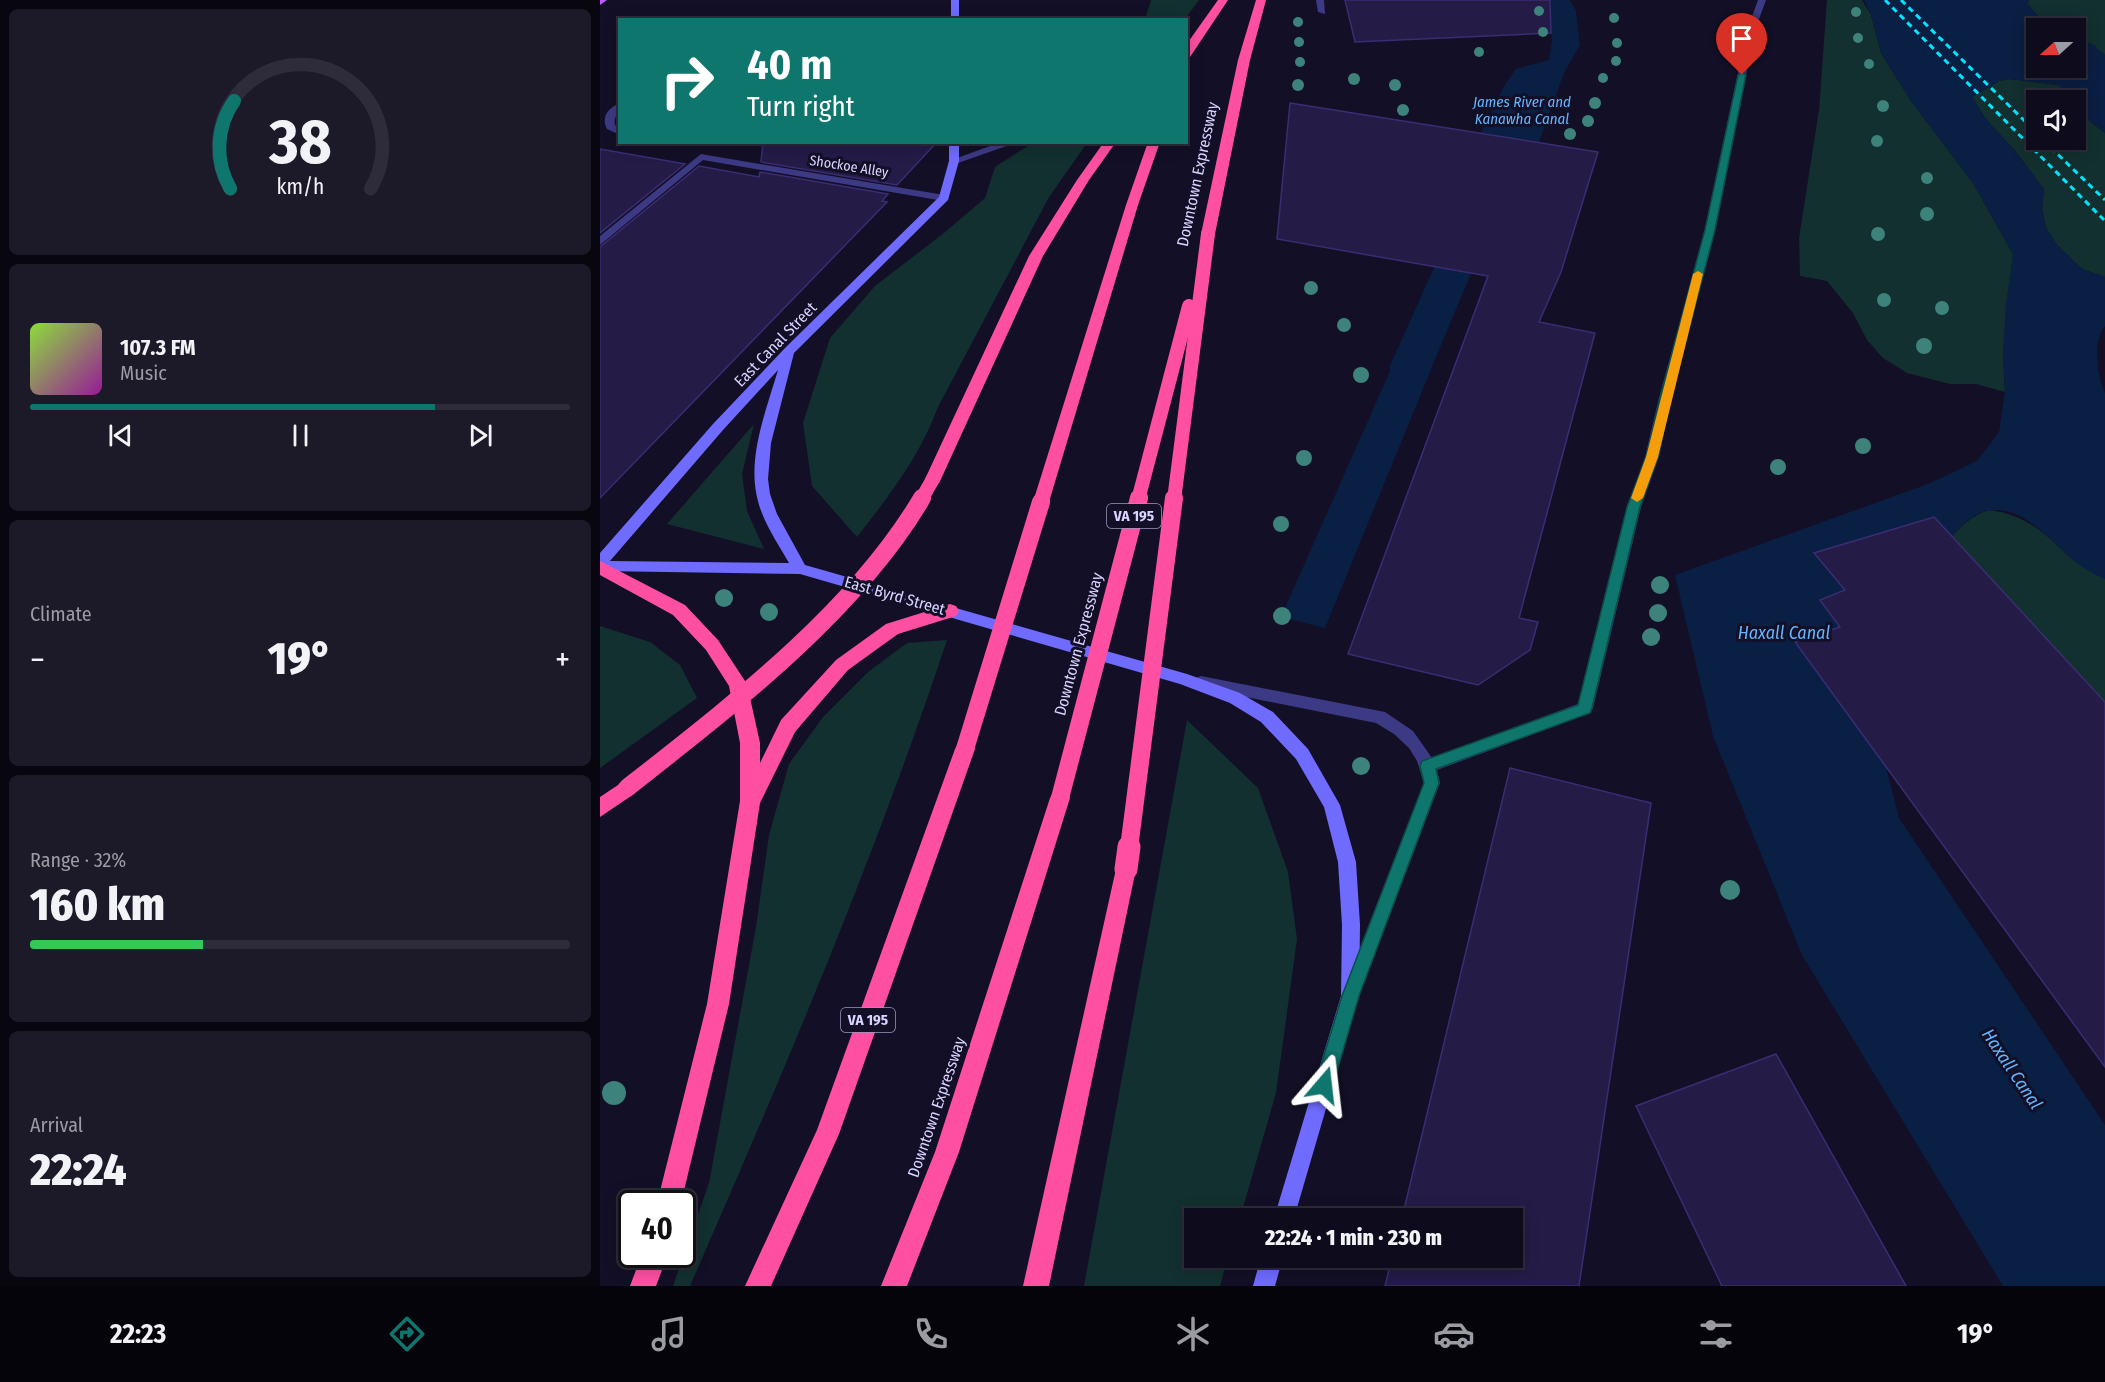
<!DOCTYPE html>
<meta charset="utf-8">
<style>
:root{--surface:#0e0b1c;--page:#1c1929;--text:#f1f3f6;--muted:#9b9ba3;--line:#2e2b3b;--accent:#0f766e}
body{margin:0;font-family:"Fira Sans Condensed",sans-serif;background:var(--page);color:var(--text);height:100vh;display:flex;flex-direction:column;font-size:22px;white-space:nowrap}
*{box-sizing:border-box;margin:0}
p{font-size:20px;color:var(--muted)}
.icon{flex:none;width:33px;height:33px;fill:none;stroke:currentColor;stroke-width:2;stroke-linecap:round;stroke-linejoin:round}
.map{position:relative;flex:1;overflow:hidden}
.panel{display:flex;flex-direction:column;gap:9px;padding:9px;background:#08060f;width:600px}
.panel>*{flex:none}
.hud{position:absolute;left:18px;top:18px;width:570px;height:126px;border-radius:0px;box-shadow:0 3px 15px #0003,0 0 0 2px var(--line);background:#0f766e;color:#fff;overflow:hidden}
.needle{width:39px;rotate:249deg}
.fabs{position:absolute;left:1426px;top:18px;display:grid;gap:12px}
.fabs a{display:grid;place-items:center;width:60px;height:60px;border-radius:0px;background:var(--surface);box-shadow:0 3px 15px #0003,0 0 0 2px var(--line);font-size:30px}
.speed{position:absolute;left:18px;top:1190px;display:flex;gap:12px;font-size:30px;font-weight:700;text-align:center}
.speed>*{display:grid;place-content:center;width:78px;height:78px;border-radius:50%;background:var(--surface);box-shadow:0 3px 15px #0003,0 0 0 2px var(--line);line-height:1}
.speed .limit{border:3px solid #111;border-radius:9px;background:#fff;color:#111}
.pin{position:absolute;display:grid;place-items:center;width:51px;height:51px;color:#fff;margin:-62px -26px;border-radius:50% 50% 50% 0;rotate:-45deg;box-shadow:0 0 6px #0007}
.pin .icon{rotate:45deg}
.me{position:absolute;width:66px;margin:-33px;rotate:17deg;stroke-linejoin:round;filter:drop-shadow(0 0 4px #0008)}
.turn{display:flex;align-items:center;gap:21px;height:126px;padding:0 30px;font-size:27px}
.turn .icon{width:78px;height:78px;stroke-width:2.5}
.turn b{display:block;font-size:42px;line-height:51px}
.big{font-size:45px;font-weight:800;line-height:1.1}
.panel .card{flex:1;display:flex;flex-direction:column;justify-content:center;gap:9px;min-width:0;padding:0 21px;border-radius:9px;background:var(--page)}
.panel .dial{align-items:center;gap:0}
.dial svg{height:156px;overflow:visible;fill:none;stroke:var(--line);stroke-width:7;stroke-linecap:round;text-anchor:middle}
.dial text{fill:var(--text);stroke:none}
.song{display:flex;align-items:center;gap:18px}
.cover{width:72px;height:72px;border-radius:9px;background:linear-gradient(135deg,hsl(90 70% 55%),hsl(300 70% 35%))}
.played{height:6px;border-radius:3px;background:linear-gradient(90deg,var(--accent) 75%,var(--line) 75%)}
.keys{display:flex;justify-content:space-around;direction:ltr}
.heat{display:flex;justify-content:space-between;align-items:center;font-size:33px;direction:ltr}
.charge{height:9px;border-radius:4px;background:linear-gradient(90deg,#34c759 32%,var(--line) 0)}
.trip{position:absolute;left:584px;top:1208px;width:339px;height:60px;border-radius:0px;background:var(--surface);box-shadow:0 3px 15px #0003,0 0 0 2px var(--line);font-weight:800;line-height:60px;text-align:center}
.tabs{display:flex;height:96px;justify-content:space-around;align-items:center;background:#06040b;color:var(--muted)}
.tabs .icon{width:42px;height:42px}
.tabs .selected{color:var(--accent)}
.tabs b{font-size:27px;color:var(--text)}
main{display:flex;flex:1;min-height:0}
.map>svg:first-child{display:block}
.green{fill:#12302f;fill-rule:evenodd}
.water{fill:#0a1f44}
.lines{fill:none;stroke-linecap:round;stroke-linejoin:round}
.canal{fill:#0a1f44;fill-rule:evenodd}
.building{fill:#241b47;stroke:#3b2d73;stroke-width:1.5}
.lane{fill:#3d3a85;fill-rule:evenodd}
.street{fill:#3d3a85;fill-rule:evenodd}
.secondary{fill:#6f6bff;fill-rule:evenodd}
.primary{fill:#c25bff;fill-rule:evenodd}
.highway{fill:#ff4fa3;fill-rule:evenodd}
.rail{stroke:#00e5ff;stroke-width:3;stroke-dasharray:6 4.5;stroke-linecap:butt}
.highway-bridge-far2{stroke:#ff4fa3;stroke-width:14}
.highway-bridge-far1{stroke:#ff4fa3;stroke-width:18}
.highway-bridge{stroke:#ff4fa3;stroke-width:23}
.tree{fill:#3d827b}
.route{fill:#0f766e;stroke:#0a4d48;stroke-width:1.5}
.slow{fill:#f59e0b}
.labels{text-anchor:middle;stroke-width:6;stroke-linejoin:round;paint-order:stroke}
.far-street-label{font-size:14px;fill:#d9d4ff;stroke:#130f26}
.far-water-label{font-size:15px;font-style:italic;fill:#62b6ff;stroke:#130f26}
.shield{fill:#130f26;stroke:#9e99be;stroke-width:1.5}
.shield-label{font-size:15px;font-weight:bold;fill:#d9d4ff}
.street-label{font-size:16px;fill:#d9d4ff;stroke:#130f26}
.water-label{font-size:18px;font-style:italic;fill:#62b6ff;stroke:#130f26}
</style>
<main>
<section class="panel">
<div class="card dial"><svg viewBox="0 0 100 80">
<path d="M14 69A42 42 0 1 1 86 69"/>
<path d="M14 69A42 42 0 0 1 16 24" stroke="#0f766e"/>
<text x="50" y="56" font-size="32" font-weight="700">38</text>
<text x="50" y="72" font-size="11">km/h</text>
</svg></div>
<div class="card">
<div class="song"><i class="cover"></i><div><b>107.3 FM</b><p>Music</p></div></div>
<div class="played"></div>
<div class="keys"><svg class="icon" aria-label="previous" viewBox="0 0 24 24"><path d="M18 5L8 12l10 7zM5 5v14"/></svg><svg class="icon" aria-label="pause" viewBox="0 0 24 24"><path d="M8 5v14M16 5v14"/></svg><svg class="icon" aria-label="next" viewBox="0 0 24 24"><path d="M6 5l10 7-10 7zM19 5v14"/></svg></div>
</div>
<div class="card"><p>Climate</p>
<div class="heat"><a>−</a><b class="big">19°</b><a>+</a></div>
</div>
<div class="card"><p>Range · 32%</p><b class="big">160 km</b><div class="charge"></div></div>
<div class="card"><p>Arrival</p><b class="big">22:24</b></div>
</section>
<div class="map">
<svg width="1505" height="1286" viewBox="0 0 1505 1286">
<rect width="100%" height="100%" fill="#130f26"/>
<!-- green -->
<g class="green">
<polygon points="551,0 599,0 585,19 545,19"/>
<polygon points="1227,0 1262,0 1271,15 1281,53 1311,101 1373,183 1413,254 1403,353 1405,392 1376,384 1350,384 1307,373 1283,358 1267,340 1253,313 1227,281 1200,276 1199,238 1219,110"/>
<path d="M1429 0H1505V55L1487 42 1476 38V28C1449 28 1444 25 1427 3Z"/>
<path d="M1410 79 1459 85 1478 100 1481 114 1505 133V277L1482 269 1457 245 1446 228 1442 209 1444 189 1416 152 1385 118 1372 97 1399 81ZM1437 100H1476V140H1437Z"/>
<path d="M434 142 487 143 449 197 338 407C320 456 289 496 257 537L212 486 203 423 230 338 275 286 344 233 385 198 395 167Z"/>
<polygon points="154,424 142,474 147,511 164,549 67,524"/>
<path d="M1388 510C1445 516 1457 557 1505 579V702L1352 537C1362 524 1373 516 1388 510Z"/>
<polygon points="0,626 50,642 80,665 97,698 0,768"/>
<path d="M347 640C274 860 183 1074 90 1286H73L109 1183 156 927 169 835 189 764 223 717 268 672 307 643Z"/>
<polygon points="587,720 658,788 688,872 697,939 676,1093 640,1218 594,1218 594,1257 628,1257 620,1286 484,1286"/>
</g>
<!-- water -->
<g class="water">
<polygon points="948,0 970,0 976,11 980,45 964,73 939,142 881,133 904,86 916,69 949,60 952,40"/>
<path d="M1264 0H1429L1427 3 1435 13 1453 28H1437V68H1476V38L1496 46 1498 50 1505 55V133L1481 114 1478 100 1459 85 1410 79 1399 81 1372 97 1385 118 1416 152 1444 189 1442 209 1446 228 1457 245 1482 269 1505 277V326C1492 340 1497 377 1505 393V579C1494 574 1483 568 1473 560 1449 540 1423 504 1387 511 1377 512 1368 521 1360 527L1284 622 1264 681 1299 818 1505 1125V1286H1403L1202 955 1113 736 1075 575 1328 484 1377 461 1399 432 1405 392 1403 353 1406 303 1413 254 1373 183 1311 101 1281 53 1271 15Z"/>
<polygon points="822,299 857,306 725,628 681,617"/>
</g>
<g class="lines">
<!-- canal -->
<polygon class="canal" points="882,192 895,195 901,203 831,368 825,378 810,382 795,378 789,368 863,203 869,195"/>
</g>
<!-- building -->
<g class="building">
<polygon points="745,0 950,0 951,33 755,42"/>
<polygon points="690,103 998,152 961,272 939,322 995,333 919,618 938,622 930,650 878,685 748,654 888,276 677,239"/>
<polygon points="163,142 337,142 297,185 161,162"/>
<polygon points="0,149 85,164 0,233"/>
<polygon points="99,166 159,177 160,172 288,194 282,201 287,202 0,498 0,247"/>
<polygon points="1334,517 1505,702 1505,1067 1195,642 1240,627 1220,600 1245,590 1214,553"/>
<polygon points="910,768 1051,803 979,1286 785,1286 792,1257 912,1257 912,1218 802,1218"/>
<polygon points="1176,1054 1306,1286 1122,1286 1036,1106"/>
</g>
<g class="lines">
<!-- lane -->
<g class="lane">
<polygon points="716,0 724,0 725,14 718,12"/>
<polygon points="101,154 344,195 349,198 344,201 103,160 0,245 0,236"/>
</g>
<!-- street -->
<g class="street">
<polygon points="1158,0 1166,0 1155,30 1115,230 1071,398 1059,457 1041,507 993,708 991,713 837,770 840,783 761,991 759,997 752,1000 745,997 743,991 824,783 817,761 809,748 794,734 776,723 601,688 596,686 593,682 596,678 601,676 785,712 813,731 832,758 978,704 1027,507 1045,457 1059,398 1105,230 1147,30"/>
<path d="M20 103C20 112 13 116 15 125L20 128V135L7 129C1 117 8 108 20 103Z"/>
<polygon points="401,142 418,142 358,163 349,161"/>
</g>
<!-- secondary -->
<g class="secondary">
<rect x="351" y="0" width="8" height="20"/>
<path d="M349 142H359V161L348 200 194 353 171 443 168 479 170 494 177 514 205 565 587 674 640 693 673 712 708 749 740 805 756 862 760 925 759 996 694 1218H674L741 996 742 925 738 862 724 807 696 759 661 722 630 703 580 684 200 574 0 571V553L113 424 186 347 339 197 349 161ZM178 370C167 408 149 452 156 492 160 518 177 542 189 563L10 561 123 430Z"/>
<polygon points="661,1257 683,1257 675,1286 653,1286"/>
</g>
<!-- primary -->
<polygon class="primary" points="0,0 7,0 0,5"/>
<!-- highway -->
<g class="highway">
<polygon points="618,0 628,0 590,57 586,58 586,45"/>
<polygon points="656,0 666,0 650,60 615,234 608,238 601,234 638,60"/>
<polygon points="504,142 516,142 489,180 443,256 341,479 339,483 327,483 325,479 429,256 477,180"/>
<polygon points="548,142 560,142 538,205 449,502 447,506 435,506 433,502 526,205"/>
<polygon points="0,561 85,605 118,640 147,684 160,743 160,763 181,720 236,660 286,624 350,604 356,606 359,611 356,616 298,634 248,670 195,732 160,803 129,1004 81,1203 57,1203 107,1004 140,801 140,743 129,686 106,650 73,615 0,575"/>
<polygon points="365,741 372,743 375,749 239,1134 171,1286 145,1286 217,1130 355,749 358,743"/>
<polygon points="27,779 34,782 37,788 34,794 0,817 0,797"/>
<polygon points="460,789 467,792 470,798 359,1152 307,1286 281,1286 335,1152 450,798 453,792"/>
<polygon points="526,859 533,862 536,869 449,1286 423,1286 516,869 519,862"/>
<polygon points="42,1254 68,1254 56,1286 30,1286"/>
</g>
<!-- rail -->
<g class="rail">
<polyline points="1285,0 1505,221"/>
<polyline points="1301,0 1437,133"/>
<polyline points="1443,140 1505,200"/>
</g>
<!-- highway-bridge-far2 -->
<g class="highway-bridge-far2">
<polyline points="321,500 333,479"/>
<polyline points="538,500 589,306"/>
<polyline points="574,500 608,234"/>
</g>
<!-- highway-bridge-far1 -->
<g class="highway-bridge-far1">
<polyline points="365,749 441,502"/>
<path d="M27 788C130 707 255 612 322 498"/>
<polyline points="460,798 539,498"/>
<polyline points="529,848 574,498"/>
</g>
<!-- highway-bridge -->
<polyline class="highway-bridge" points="526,869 529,847"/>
</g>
<!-- trees -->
<g class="tree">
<circle cx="939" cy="11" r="5"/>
<circle cx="1256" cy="12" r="5"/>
<circle cx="1014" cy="18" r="5"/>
<circle cx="698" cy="22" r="5"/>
<circle cx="943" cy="32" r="5"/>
<circle cx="1258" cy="38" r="5"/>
<circle cx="699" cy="42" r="5"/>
<circle cx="1017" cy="43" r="5"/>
<circle cx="879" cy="52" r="5"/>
<circle cx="1016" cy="61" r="5"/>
<circle cx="700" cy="62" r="5"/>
<circle cx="1269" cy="64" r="5"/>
<circle cx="1003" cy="78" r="5"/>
<circle cx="754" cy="79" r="6"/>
<circle cx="698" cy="85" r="6"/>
<circle cx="795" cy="85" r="6"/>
<circle cx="995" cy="103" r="6"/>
<circle cx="1283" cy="106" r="6"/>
<circle cx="803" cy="110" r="6"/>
<circle cx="988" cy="121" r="6"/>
<circle cx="970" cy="134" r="6"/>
<circle cx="1277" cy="141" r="6"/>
<circle cx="1327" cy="178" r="6"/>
<circle cx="1327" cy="214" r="7"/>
<circle cx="1278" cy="234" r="7"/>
<circle cx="711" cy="288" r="7"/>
<circle cx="1284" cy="300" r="7"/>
<circle cx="1342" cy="308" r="7"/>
<circle cx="744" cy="325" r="7"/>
<circle cx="1324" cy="346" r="8"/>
<circle cx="761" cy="375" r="8"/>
<circle cx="1263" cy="446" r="8"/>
<circle cx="704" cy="458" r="8"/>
<circle cx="1178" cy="467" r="8"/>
<circle cx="681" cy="524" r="8"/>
<circle cx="1060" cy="585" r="9"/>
<circle cx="124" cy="598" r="9"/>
<circle cx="169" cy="612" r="9"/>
<circle cx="1058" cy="613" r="9"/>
<circle cx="682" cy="616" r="9"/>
<circle cx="1051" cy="637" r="9"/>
<circle cx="761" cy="766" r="9"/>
<circle cx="1130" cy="890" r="10"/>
<circle cx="14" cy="1093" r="12"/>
</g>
<!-- route -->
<polygon class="route" points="1142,72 1146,75 1115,230 1071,398 1058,457 1040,507 992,708 990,713 836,769 839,783 759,996 733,1085 730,1091 724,1094 718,1091 715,1085 742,996 824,783 820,766 822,761 978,705 1027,507 1046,457 1060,398 1105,230 1138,75"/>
<!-- slow -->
<polygon class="slow" points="1098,271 1103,274 1058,457 1043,498 1037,502 1031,498 1046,457 1093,274"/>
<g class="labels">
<!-- far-street labels -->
<g class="far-street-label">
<text transform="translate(249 166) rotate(9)" y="5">Shockoe Alley</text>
</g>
<!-- far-water labels -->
<g class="far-water-label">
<text x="922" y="107">James River and<tspan x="922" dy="17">Kanawha Canal</tspan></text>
</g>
<!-- shield labels -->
<g class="shield">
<rect x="507" y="504" width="54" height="24" rx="4.5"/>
<rect x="241" y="1008" width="54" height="24" rx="4.5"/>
</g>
<g class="shield-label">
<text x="534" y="521">VA 195</text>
<text x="268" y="1025">VA 195</text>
</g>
<!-- street labels -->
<g class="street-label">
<text transform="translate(597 174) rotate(-78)" y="6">Downtown Expressway</text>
<text transform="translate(175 344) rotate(-46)" y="6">East Canal Street</text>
<text transform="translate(295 595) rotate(16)" y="6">East Byrd Street</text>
<text transform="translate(478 644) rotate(-75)" y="6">Downtown Expressway</text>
<text transform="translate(336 1107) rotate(-71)" y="6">Downtown Expressway</text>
</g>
<!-- water labels -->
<g class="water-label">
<text x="1184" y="639">Haxall Canal</text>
<text transform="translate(1412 1069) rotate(56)" y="6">Haxall Canal</text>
</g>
</g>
</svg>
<div class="fabs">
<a><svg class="needle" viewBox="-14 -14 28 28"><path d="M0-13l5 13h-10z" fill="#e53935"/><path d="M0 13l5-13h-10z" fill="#9b9ba3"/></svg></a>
<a><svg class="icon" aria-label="sound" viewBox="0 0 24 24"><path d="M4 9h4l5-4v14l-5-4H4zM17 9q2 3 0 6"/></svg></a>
</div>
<div class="speed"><div class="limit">40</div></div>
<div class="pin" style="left:1142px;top:75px;background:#d93025"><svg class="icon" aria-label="arrive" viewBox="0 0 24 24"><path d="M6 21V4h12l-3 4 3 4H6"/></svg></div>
<svg class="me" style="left:724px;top:1085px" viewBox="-20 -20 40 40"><path d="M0-17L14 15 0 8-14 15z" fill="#0f766e" stroke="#fff" stroke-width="4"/></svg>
<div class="trip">22:24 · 1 min · 230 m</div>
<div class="hud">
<div class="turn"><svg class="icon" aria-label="right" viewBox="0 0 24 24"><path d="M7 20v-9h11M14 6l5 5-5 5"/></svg><div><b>40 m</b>Turn right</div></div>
</div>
</div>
</main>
<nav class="tabs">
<b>22:23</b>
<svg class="icon selected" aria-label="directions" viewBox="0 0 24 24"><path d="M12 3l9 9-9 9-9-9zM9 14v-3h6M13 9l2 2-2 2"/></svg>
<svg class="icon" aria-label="music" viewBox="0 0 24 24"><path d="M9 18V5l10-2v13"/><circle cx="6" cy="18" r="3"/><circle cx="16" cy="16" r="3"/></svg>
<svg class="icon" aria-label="phone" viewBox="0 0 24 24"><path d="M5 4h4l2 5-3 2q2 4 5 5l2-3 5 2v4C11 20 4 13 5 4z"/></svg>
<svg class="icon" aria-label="climate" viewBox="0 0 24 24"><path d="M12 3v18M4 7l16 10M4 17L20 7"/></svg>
<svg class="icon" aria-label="car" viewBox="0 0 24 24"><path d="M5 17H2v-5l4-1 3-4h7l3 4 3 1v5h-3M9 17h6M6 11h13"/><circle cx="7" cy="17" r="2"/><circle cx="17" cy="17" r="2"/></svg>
<svg class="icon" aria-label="filters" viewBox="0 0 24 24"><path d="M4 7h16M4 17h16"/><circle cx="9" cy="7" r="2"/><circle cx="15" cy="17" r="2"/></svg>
<b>19°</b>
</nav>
